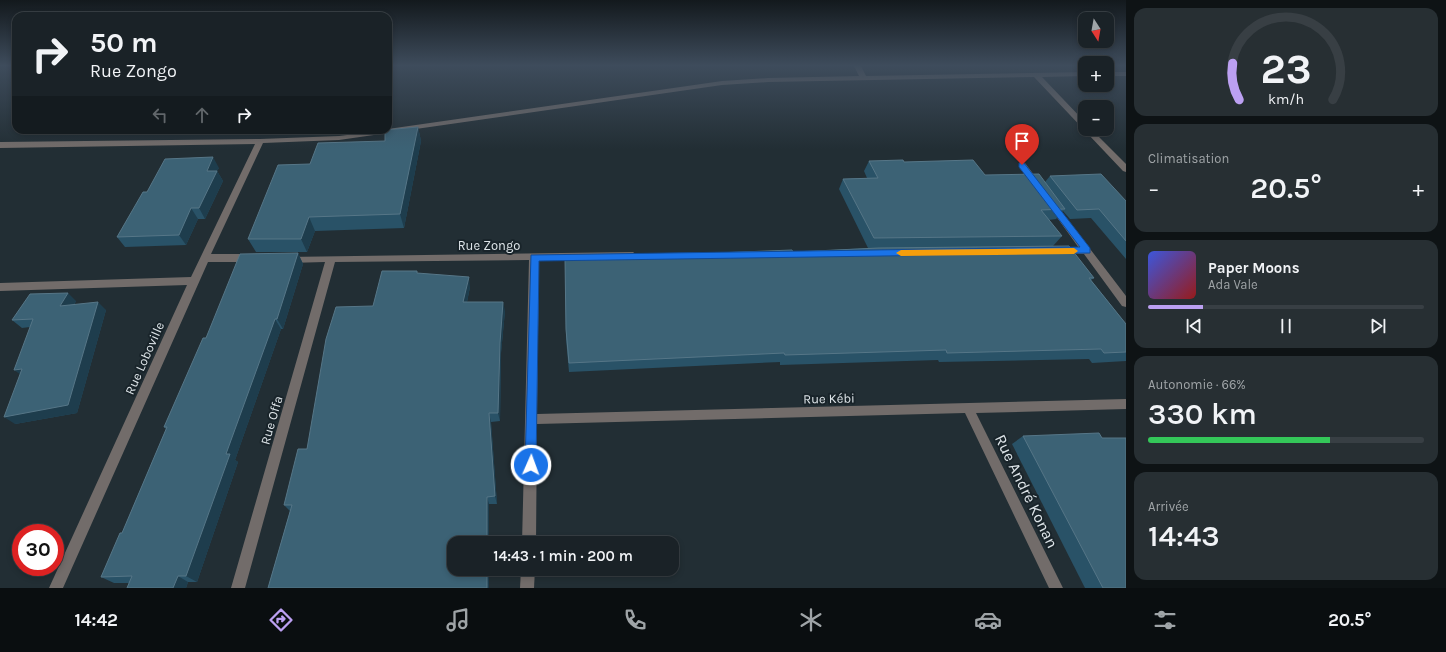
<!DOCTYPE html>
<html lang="fr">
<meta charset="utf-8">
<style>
:root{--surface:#1a2227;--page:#272f33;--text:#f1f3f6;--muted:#9fa4a7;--line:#383f44;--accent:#bca0f2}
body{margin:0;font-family:Karla,sans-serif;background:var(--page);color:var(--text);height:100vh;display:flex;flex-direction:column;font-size:15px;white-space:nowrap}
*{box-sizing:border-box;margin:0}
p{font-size:13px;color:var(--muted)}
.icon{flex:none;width:22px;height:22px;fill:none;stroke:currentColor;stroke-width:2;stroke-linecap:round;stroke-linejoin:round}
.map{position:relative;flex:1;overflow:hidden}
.details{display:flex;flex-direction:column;gap:8px;padding:8px;background:#0e1315;width:320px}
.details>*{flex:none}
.top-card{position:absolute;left:12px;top:12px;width:380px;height:122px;border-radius:12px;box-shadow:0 2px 6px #0003,0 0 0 1px var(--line);background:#1a2227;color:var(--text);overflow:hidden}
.needle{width:26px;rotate:169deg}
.buttons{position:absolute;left:1078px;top:12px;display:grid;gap:8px}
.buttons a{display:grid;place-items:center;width:36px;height:36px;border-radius:8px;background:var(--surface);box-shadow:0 2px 6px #0003,0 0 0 1px var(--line);font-size:20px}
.speed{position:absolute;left:12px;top:524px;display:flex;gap:8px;font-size:20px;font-weight:700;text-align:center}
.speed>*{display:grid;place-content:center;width:52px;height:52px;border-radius:50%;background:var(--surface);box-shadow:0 2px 6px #0003,0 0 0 1px var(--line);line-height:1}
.speed .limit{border:6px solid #d22;background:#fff;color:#111}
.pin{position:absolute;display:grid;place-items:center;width:34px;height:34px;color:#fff;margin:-41px -17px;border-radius:50% 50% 50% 0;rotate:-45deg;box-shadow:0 0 4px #0007}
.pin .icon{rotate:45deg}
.me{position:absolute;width:44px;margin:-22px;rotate:2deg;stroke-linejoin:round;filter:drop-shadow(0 0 3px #0008)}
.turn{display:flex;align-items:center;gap:14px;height:84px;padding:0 12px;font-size:18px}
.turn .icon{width:52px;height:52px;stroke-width:2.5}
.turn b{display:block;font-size:28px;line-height:34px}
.lanes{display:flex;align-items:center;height:38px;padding:0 12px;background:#0003;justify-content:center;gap:20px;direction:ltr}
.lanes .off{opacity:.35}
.big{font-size:30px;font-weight:600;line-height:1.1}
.details .card{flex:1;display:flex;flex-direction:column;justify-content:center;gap:6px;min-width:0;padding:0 14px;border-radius:12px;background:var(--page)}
.details .dial{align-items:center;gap:0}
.dial svg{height:104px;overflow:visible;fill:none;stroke:var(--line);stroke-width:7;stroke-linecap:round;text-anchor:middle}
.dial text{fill:var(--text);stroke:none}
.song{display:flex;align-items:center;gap:12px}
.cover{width:48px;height:48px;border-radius:6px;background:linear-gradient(135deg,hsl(230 70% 55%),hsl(0 70% 35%))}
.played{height:4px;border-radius:2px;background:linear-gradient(90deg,var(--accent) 20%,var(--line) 20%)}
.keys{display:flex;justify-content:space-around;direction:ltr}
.heat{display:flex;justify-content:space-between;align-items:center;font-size:22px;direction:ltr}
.charge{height:6px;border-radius:3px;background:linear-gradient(90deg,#34c759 66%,var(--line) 0)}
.trip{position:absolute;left:447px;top:536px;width:232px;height:40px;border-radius:12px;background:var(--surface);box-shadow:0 2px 6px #0003,0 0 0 1px var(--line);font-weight:600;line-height:40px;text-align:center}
.tab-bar{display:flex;height:64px;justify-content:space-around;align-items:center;background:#0a0e10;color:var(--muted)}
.tab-bar .icon{width:28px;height:28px}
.tab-bar .active{color:var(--accent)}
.tab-bar b{font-size:18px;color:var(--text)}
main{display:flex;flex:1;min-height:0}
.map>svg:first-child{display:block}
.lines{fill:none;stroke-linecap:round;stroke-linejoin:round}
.minor{fill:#726c6a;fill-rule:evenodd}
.wall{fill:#295267}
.shaded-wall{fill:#1e3d4d}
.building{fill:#3c6275;stroke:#567687}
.route{fill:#1a73e8;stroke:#114b97}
.slow{fill:#f59e0b}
.labels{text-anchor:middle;stroke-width:4;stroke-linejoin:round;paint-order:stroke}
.street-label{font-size:13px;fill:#dee5e9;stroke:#19242a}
.near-street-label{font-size:16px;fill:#dee5e9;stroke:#19242a}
</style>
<main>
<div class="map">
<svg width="1126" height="588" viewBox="0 0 1126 588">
<rect width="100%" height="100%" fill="#222e34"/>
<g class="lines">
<!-- minor -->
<g class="minor">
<polygon points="854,66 861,66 866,76 1085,72 1085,76 1042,77 1085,122 1085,129 1091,129 1126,164 1126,172 1123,171 1034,77 768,82 722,85 339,140 263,143 211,254 251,254 256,258 251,262 208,262 63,588 49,588 187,285 0,291 0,283 191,277 255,144 0,148 0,142 260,139 339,136 388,130 388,129 722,81 768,78 859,76"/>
<rect x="1107" y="72" width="19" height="4"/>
<polygon points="1022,162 1025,163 1040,183 1041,185 1040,187 1034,187 1019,167 1019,163"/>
<polygon points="1052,202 1055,203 1126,296 1126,307 1122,306 1084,254 1058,253 1056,251 1061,248 1079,248 1048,205"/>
<polygon points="633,252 638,256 633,260 539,260 537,414 1126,399 1126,409 976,413 1063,588 1049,588 965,413 537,424 536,543 522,543 529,260 335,262 245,588 231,588 325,262 289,263 284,259 286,257"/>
<polygon points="521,569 535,569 534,588 520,588"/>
</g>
</g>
<!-- wall -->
<g class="wall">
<polygon points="418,127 421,141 404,228 315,231 307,252 256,252 248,239 310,164 385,141"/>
<polygon points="869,161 904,162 985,175 1045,182 1050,176 1126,201 1126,259 1091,218 1070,219 1063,211 1056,219 1048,220 1062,236 1053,246 1094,278 1091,280 1126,324 1126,361 1092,363 1089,359 939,362 938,360 780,365 780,362 569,372 566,339 565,259 793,252 868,248 839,189 843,179 867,178 864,171"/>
<polygon points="219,168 217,171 223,181 205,219 198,219 186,245 125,247 117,237 147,192"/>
<polygon points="298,253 303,264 283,329 281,329 235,460 238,462 197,582 188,582 186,588 127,588 129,583 114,583 101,577 122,533 166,429 164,427 206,338"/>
<polygon points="418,273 470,287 467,302 505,311 501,353 500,421 491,422 497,504 489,504 454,569 489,569 489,588 268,588 290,511 284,505 307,449 373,306"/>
<polygon points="76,301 74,305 106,310 77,413 15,424 20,374 30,327 22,328 12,320"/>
<polygon points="1023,436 1102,438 1126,588 1085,588 1012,444"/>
</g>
<!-- shaded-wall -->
<g class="shaded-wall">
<polygon points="418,127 421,141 404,228 400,214"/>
<polygon points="213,157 219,168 217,171 223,181 205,219 199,208 207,171"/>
<polygon points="191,208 198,219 186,245 179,235"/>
<polygon points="309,217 315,231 307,252 301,239"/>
<polygon points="298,253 303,264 283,329 277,319"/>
<polygon points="469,277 470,287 465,312 463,302"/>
<polygon points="68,293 76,301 68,314 60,306"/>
<polygon points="98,302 106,310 77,413 15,424 4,417"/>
<polygon points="503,302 505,311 501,353 500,421 498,413 500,343"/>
<polygon points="275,319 281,329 235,460 238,462 197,582 186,576 226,454"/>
<polygon points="22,369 24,377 14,370"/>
<polygon points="489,413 491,422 497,504 495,496"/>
<polygon points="487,497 489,504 489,543 487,543"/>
<rect x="487" y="569" width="2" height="19"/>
<polygon points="178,576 188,582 186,588 173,588"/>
</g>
<!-- building -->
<g class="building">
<polygon points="418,127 400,214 309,217 301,239 248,239 278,165 310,164 318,143 385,141 385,130"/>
<polygon points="213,157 207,171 217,171 199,208 191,208 179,235 117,237 143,192 147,192 165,159"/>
<polygon points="903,160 904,162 973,160 985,175 1039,174 1065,209 1041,210 1062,236 874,238 843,179 878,178 869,161"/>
<polygon points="1101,174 1126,201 1126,241 1099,209 1077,210 1050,176"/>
<polygon points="1069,246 1094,278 1089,278 1126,324 1126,352 1104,353 1101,349 947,353 946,350 785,355 784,353 569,363 566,329 565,259 792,250 793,252 879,248"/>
<polygon points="298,253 277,319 275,319 226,454 230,454 186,576 178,576 173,588 127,588 132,576 101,577 120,533 122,533 167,427 164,427 203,338 206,338 240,254"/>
<polygon points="382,271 417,271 417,273 469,277 463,302 503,302 500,343 498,413 489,413 495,496 487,497 487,543 454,543 454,569 487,569 487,588 268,588 292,505 284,505 298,449 307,449 326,339 336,307 373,306"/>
<polygon points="68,293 60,306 98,302 68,405 4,417 22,369 14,370 33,319 12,320 30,294"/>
<polygon points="1099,433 1102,438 1126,438 1126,588 1103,588 1023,436"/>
</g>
<!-- sky -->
<linearGradient id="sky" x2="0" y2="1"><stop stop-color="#13191d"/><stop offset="0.44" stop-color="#3e4c5c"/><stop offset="1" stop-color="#3e4c5c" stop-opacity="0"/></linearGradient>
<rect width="1126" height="149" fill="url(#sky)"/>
<!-- route -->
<polygon class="route" points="1022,162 1024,163 1090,248 1090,253 539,261 536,465 535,469 531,471 527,469 525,465 531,255 1080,247 1019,167 1019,163"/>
<!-- slow -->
<polygon class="slow" points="1074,248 1078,251 1074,254 901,256 896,253 901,250"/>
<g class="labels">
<!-- street labels -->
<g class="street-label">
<text x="489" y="250">Rue Zongo</text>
<text transform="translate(144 358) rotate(-66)" y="5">Rue Loboville</text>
<text transform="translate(829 398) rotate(-1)" y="5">Rue Kébi</text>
<text transform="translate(271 420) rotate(-74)" y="5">Rue Offa</text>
</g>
<!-- near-street labels -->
<g class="near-street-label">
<text transform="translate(1027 491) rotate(64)" y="6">Rue André Konan</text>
</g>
</g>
</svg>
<div class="buttons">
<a><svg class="needle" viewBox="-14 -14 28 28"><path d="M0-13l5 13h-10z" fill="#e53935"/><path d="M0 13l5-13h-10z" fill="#9fa4a7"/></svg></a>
<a>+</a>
<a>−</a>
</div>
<div class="speed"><div class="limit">30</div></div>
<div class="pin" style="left:1022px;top:165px;background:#d93025"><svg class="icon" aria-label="arrive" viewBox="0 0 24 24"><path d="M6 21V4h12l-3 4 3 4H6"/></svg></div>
<svg class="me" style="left:531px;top:465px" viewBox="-20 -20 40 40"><circle r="17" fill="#1a73e8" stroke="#fff" stroke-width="3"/><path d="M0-11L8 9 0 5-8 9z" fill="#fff"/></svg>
<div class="trip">14:43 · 1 min · 200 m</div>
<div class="top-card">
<div class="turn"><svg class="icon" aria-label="right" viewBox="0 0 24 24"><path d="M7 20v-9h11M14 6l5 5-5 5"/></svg><div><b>50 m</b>Rue Zongo</div></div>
<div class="lanes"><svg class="icon off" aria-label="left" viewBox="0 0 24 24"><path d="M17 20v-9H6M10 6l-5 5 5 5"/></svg><svg class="icon off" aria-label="ahead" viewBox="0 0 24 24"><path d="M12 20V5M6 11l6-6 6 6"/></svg><svg class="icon" aria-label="right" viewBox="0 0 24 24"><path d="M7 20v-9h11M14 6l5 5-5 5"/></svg></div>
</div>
</div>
<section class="details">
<div class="card dial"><svg viewBox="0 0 100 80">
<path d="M14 69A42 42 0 1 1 86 69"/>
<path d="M14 69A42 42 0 0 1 9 41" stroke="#bca0f2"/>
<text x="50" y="56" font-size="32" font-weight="700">23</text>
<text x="50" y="72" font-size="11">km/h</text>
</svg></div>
<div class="card"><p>Climatisation</p>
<div class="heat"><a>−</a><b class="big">20.5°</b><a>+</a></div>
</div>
<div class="card">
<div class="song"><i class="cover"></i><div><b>Paper Moons</b><p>Ada Vale</p></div></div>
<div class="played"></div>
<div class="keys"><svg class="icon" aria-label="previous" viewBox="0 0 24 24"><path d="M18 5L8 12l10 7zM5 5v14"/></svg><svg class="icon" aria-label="pause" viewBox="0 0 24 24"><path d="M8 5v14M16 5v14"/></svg><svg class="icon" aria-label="next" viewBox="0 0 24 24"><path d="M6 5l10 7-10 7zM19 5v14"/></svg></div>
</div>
<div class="card"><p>Autonomie · 66%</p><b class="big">330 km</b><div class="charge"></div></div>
<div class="card"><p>Arrivée</p><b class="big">14:43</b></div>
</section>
</main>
<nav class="tab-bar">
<b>14:42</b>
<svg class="icon active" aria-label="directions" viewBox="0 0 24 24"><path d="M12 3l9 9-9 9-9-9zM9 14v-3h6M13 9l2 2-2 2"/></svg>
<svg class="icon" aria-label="music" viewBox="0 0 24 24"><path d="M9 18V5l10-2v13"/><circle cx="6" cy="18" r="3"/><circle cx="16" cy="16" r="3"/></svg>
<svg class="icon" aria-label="phone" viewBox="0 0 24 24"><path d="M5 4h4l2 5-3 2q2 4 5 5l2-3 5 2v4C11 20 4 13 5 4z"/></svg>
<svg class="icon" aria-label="climate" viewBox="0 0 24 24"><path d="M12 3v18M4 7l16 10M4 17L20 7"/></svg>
<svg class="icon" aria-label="car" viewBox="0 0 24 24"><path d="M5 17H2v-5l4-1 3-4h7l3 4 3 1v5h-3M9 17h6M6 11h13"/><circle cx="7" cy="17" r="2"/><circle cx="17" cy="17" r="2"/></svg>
<svg class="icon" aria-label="filters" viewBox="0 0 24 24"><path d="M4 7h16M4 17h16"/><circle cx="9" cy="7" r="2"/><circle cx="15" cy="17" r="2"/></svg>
<b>20.5°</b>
</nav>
